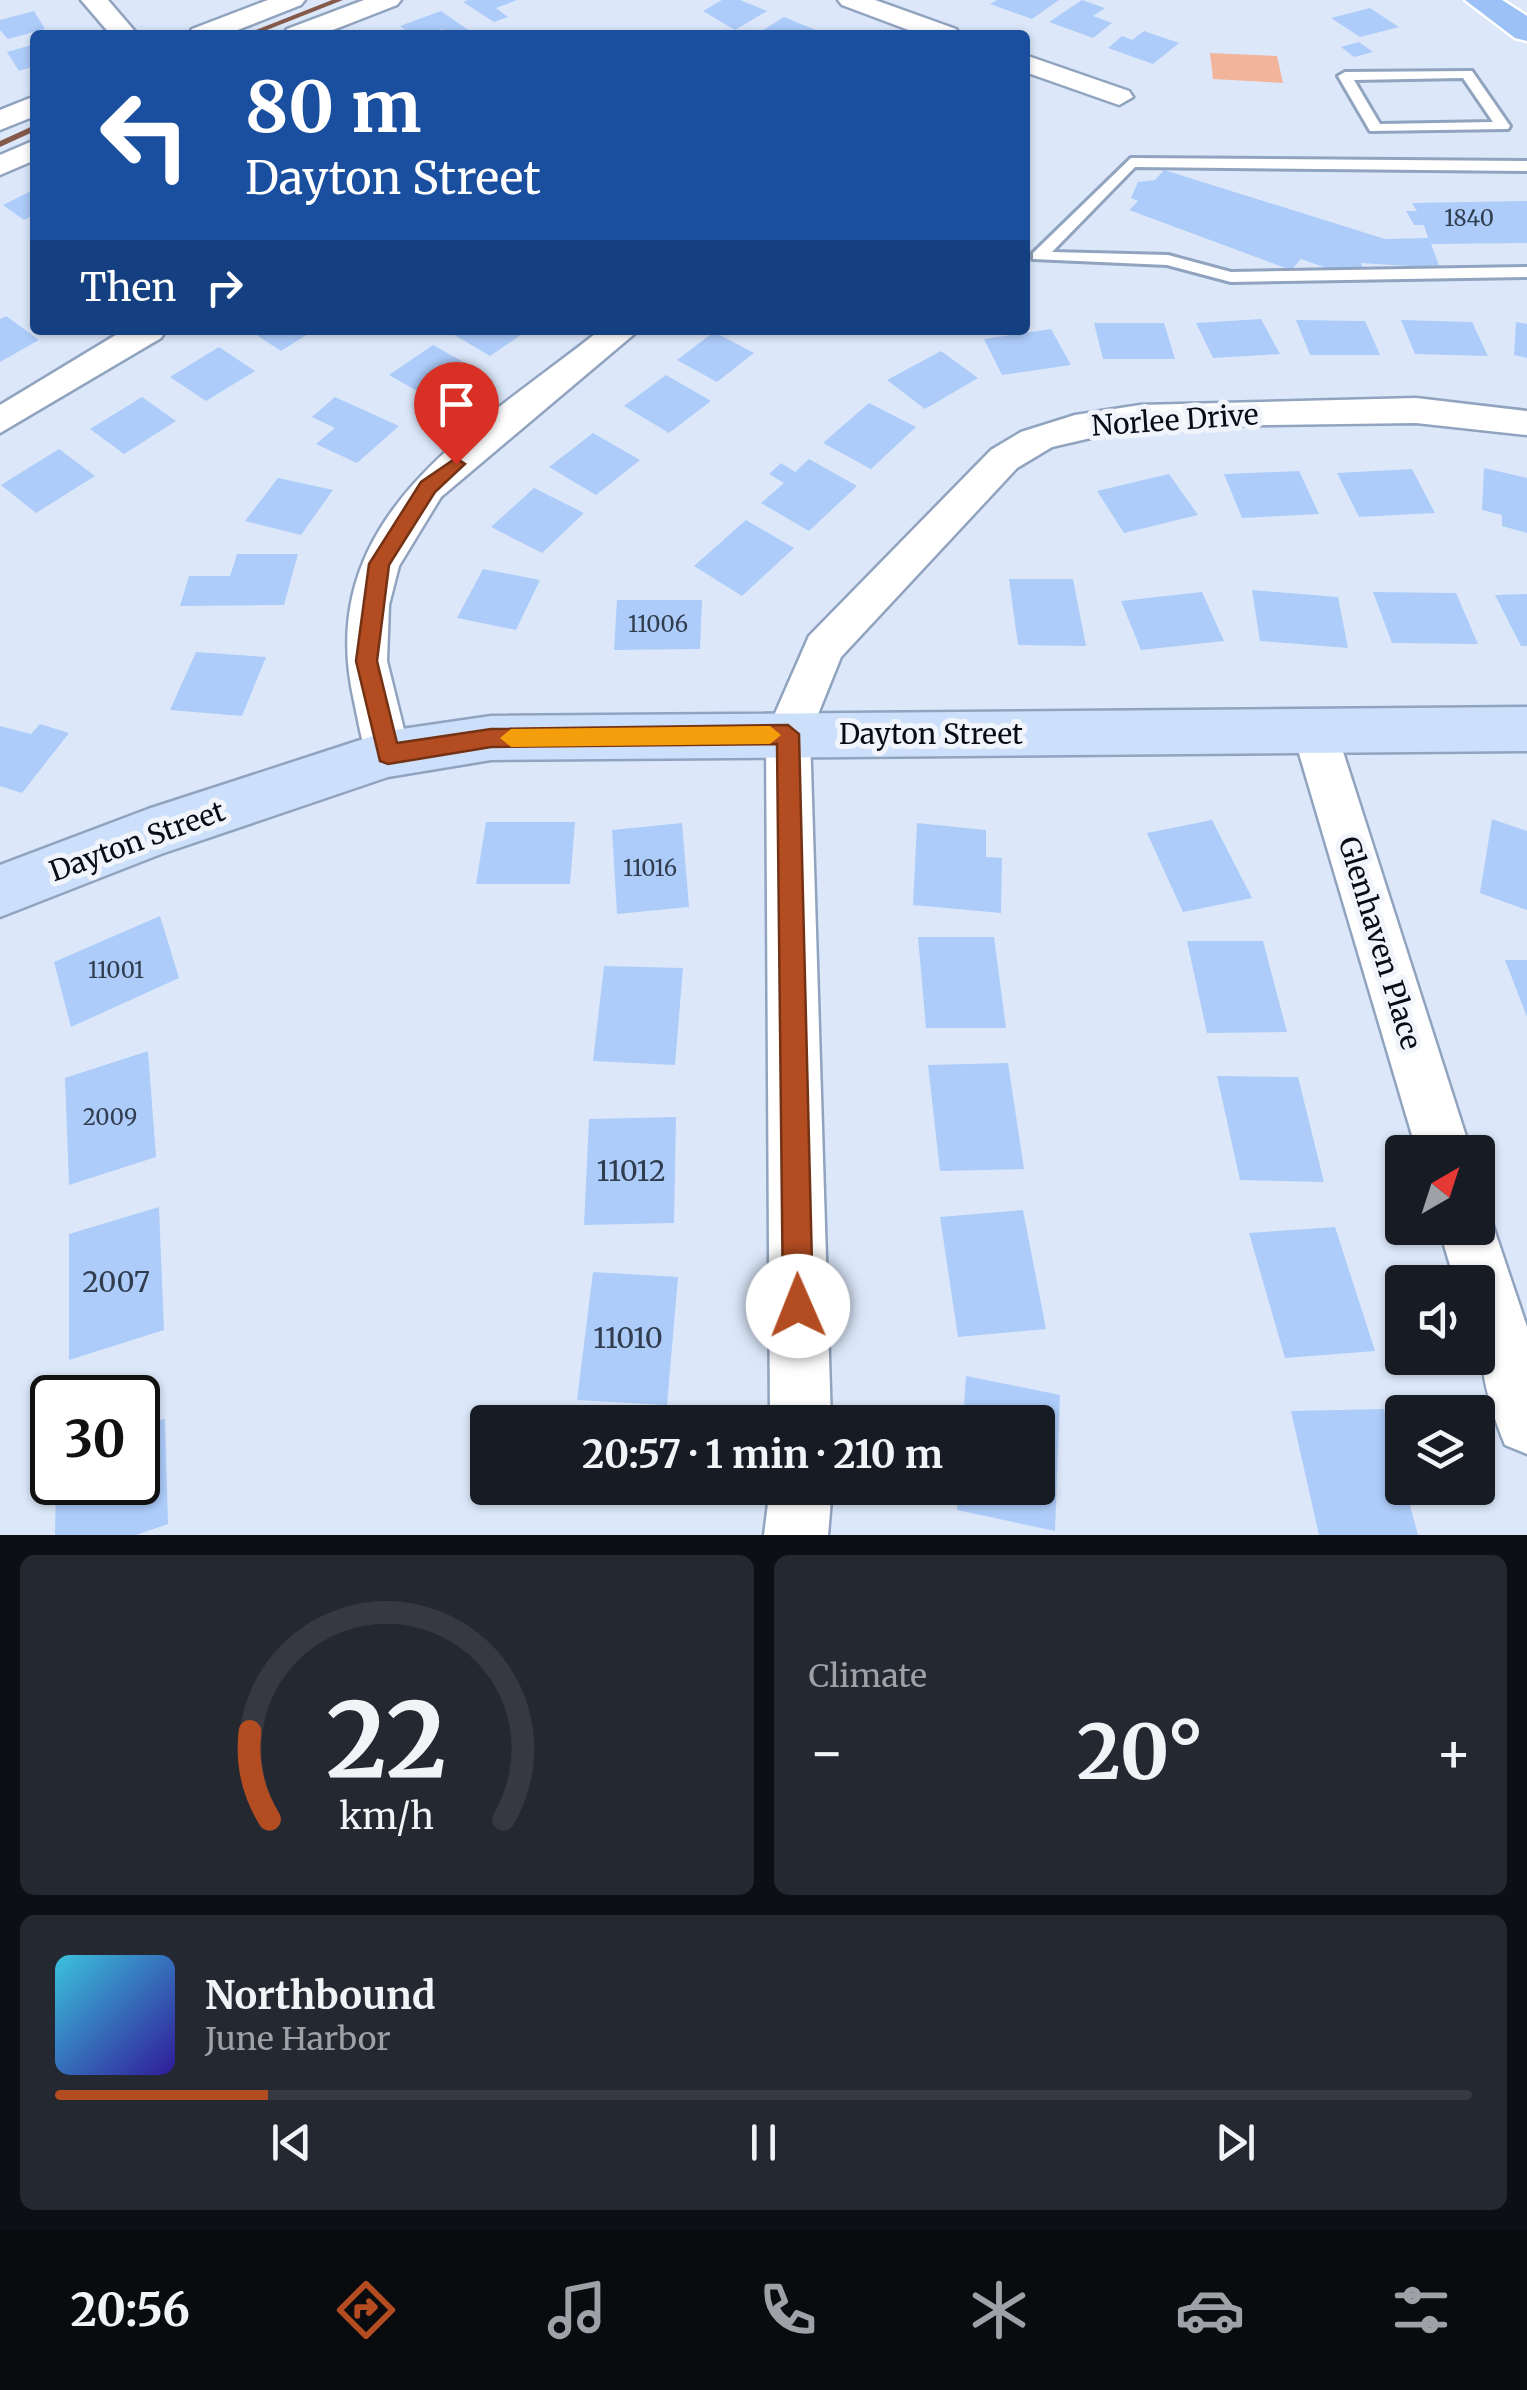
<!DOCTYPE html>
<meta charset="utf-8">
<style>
:root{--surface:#171b24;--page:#242831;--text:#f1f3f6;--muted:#9ea1a6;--line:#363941;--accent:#b34d21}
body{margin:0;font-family:Merriweather,serif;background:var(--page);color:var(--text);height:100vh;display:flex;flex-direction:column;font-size:38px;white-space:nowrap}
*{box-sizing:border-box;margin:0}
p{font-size:32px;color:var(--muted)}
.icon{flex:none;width:55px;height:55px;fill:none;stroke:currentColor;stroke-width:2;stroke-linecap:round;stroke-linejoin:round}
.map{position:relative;height:1535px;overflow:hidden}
.side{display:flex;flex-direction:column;gap:20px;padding:20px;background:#0d0f14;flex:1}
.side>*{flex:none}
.banner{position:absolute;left:30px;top:30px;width:1000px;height:305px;border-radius:10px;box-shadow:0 2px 8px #0004;background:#1a4fa0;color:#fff;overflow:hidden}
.needle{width:65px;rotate:39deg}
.fabs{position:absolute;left:1385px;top:1135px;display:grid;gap:20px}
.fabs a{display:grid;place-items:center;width:110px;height:110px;border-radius:10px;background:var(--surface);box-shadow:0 2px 8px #0004;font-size:50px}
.speed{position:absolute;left:30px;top:1375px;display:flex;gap:20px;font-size:50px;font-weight:700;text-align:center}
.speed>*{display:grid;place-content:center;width:130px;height:130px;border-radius:50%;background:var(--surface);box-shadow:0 2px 8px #0004;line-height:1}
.speed .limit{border:5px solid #111;border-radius:15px;background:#fff;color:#111}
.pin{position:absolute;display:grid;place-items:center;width:85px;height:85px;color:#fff;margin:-102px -42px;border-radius:50% 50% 50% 0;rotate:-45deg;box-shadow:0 0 10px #0007}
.pin .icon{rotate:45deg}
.me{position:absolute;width:110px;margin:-55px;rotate:359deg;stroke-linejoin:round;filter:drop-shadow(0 0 8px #0008)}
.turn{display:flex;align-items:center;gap:35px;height:210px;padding:0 50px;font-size:45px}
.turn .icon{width:130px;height:130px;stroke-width:2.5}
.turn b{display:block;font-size:70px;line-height:85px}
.then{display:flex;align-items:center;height:95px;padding:0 50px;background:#0003;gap:20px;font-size:38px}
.big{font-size:75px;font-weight:700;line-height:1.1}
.side .card{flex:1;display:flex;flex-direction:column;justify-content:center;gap:15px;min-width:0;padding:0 35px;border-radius:15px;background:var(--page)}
.side .dial{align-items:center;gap:0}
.dial svg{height:260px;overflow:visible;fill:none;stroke:var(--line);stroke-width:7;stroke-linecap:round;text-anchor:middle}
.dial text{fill:var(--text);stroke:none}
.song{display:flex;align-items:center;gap:30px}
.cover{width:120px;height:120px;border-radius:15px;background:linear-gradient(135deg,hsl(190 70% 55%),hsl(250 70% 35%))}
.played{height:10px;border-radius:5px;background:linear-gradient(90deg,var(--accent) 15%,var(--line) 15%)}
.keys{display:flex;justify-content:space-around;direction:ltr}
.heat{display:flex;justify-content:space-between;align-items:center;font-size:55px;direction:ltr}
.side .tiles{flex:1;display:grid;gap:20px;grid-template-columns:1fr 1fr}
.card:last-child{grid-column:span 2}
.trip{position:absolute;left:470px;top:1405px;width:585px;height:100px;border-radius:10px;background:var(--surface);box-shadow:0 2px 8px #0004;font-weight:700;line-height:100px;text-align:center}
.tabs{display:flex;height:160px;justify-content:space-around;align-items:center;background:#090b0e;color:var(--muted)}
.tabs .icon{width:70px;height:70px}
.tabs .active{color:var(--accent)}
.tabs b{font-size:45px;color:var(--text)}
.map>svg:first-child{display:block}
.green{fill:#f3b49c}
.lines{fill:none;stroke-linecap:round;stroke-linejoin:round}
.stream{fill:#865a4b;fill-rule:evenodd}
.building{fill:#adccfa}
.lane-casing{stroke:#90a3bf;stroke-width:6}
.street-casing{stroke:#90a3bf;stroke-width:5}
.secondary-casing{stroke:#90a3bf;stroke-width:5}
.primary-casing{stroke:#fff;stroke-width:5}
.lane{fill:#fff;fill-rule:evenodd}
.street{fill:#fff;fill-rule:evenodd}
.secondary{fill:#cde0fb;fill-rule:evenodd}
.primary{fill:#9bc1f7;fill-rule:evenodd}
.route{fill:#b34d21;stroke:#743215;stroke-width:2.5}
.slow{fill:#f59e0b}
.labels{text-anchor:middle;stroke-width:10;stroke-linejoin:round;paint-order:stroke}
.number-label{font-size:22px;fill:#303d4f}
.street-label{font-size:28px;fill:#070d16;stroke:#f1f5fb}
.near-number-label{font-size:28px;fill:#303d4f}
</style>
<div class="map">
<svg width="1527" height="1535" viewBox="0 0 1527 1535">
<rect width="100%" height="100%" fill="#dce8fa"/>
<!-- green -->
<polygon class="green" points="1210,53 1277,56 1283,83 1213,79"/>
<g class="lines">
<!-- stream -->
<g class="stream">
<polygon points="332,0 343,0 254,35 243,35"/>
<polygon points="35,125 35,131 0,147 0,141"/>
</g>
</g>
<!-- building -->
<g class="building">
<polygon points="468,0 517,0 496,8 508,17 494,22 463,2"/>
<polygon points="722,0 740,0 767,11 735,30 703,11"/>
<polygon points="997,0 1059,0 1032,19 990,4"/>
<polygon points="1082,0 1105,8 1093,16 1112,23 1093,38 1049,22"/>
<polygon points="1370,8 1399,27 1360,37 1331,18"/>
<polygon points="34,11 45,29 8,39 0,30 0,20"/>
<polygon points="441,11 471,32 451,35 442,29 412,35 400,26"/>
<polygon points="784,17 828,35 760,32"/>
<polygon points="1144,31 1179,43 1153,64 1108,48 1122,36 1132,40"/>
<polygon points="1359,42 1373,52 1354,57 1341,47"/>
<polygon points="35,44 35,66 19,71 7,52"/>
<polygon points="1164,170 1385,239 1428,238 1424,225 1414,225 1406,211 1417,211 1412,203 1527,201 1527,243 1431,244 1440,268 1361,263 1364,272 1338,272 1301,259 1291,270 1129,210 1138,201 1131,198 1138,182 1155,180"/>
<polygon points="35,189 35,214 24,220 3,205"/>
<polygon points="6,316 39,340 0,362 0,319"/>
<polygon points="1261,319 1280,354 1213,358 1196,323"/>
<polygon points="1296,320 1365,321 1380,355 1310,355"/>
<polygon points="1401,320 1472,322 1488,356 1415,354"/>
<polygon points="1516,322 1527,324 1527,358 1514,355"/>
<polygon points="1094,323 1164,323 1175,359 1103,359"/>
<polygon points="1051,329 1071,365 1002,375 984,339"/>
<polygon points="249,330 314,330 281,351"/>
<polygon points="446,330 528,330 490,356"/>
<polygon points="714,332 754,353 717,382 677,360"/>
<polygon points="433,345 474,368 431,399 389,375"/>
<polygon points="219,347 255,371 206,401 170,377"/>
<polygon points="941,351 978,378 925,409 887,380"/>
<polygon points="666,375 711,401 669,433 624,406"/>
<polygon points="142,397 176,421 124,454 90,429"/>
<polygon points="335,397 399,426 357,463 316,444 335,428 312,417"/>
<polygon points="869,403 916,427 871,469 823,443"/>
<polygon points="593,433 640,460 596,495 549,467"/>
<polygon points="59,449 95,476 36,513 1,485"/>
<polygon points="809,459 857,486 809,531 761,503 784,483 769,474 781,463 795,472"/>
<polygon points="1484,468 1527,478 1527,533 1502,526 1502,515 1482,510"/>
<polygon points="1412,469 1435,513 1359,517 1337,473"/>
<polygon points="1299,471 1319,514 1242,518 1224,474"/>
<polygon points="1169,474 1198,515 1124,533 1097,491"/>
<polygon points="278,478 333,490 301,535 245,521"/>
<polygon points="534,488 584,513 542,553 491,527"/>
<polygon points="746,520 794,548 742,596 694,566"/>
<polygon points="237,554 298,554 284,605 180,606 189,576 230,576"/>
<polygon points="483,569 540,580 516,630 457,618"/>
<polygon points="1009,579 1073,579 1086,646 1018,645"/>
<polygon points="1252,590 1338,597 1348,648 1260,641"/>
<polygon points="1202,592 1224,641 1141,650 1121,601"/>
<polygon points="1373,592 1456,593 1478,644 1392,643"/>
<polygon points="1527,594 1527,646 1521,646 1495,595"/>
<polygon points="617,600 702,600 700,649 614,650"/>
<polygon points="196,652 266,657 242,716 170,710"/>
<polygon points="40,724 69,733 22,793 0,786 0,726 31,734"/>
<polygon points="1492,819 1527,831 1527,910 1480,893"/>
<polygon points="1212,820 1252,898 1183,912 1147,833"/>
<polygon points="486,822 575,822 570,884 476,884"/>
<polygon points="682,823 689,907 617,914 612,830"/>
<polygon points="917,823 986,830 986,857 1002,858 1001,913 913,905"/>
<polygon points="160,916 179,978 71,1027 54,962"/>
<polygon points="918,937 994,937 1006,1028 926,1028"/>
<polygon points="1187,941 1263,941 1287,1032 1207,1033"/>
<polygon points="1505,960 1527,960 1527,1017"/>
<polygon points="604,966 683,968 675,1065 593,1061"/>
<polygon points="148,1051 156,1157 69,1185 65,1078"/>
<polygon points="1008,1063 1024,1169 940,1171 928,1065"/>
<polygon points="1217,1076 1298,1077 1324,1182 1240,1180"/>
<polygon points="676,1117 674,1223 584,1225 589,1119"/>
<polygon points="159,1207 164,1330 69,1360 69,1234"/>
<polygon points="1023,1210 1046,1329 958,1337 940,1217"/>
<polygon points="1335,1227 1375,1351 1285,1358 1249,1233"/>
<polygon points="593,1272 678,1277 667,1405 577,1400"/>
<polygon points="966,1376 1060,1395 1055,1531 957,1510 958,1488 1038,1488 1038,1422 963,1422"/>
<polygon points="154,1380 155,1421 165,1419 168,1524 136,1535 55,1535 56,1482 138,1482 138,1398 103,1397"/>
<polygon points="1384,1409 1418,1535 1319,1535 1291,1411"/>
</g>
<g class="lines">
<!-- lane casing -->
<g class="lane-casing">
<g id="lane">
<path d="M1472 71 1510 126 1508 129 1370 131 1338 76 1345 72ZM1463 78 1493 122 1380 124 1354 80Z"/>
<polygon points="1131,158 1527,161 1527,171 1135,167 1052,252 1168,255 1231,272 1527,267 1527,277 1231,282 1167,265 1033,259 1033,253"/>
</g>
</g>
<!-- street casing -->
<g class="street-casing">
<g id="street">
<polygon points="81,0 108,0 138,35 111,35"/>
<polygon points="268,0 305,0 301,5 225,35 188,35 192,29"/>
<polygon points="364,0 401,0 397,5 320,35 283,35 287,29"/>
<polygon points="838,0 875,0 956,29 960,35 922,35 842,5"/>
<polygon points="1025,55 1129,91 1133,97 1119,105 1025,72"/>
<polygon points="35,96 35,116 0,130 0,110"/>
<polygon points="35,140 35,160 0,175 0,155"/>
<polygon points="124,330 166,330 161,338 0,433 0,405"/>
<path d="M600 330H639L441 497 399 566 389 605 387 661 410 754 404 767 388 773 372 767C362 747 359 724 354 701 312 515 475 430 600 330Z"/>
<polygon points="1416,398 1527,411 1527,435 1416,423 1206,426 1108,434 1052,447 1017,468 841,657 810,734 831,1422 770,1422 766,734 809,636 991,450 1021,432 1075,415 1140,405"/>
<polygon points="1315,715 1331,720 1337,733 1471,1152 1417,1152 1293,733 1299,720"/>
<path d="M1478 1204 1487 1208 1527 1327V1454L1505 1445C1480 1384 1478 1347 1478 1282H1455L1439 1228H1478Z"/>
<polygon points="770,1488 832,1488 828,1535 764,1535"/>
</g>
</g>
<!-- secondary casing -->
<g class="secondary-casing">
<polygon id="secondary" points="1527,707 1527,751 491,760 388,777 161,854 0,917 0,865 148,809 388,731 491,716"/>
</g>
<!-- primary casing -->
<g class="primary-casing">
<polygon id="primary" points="1465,0 1502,0 1527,16 1527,41 1515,38"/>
</g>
<!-- lane -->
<use href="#lane" class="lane"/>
<!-- street -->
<use href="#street" class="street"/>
<!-- secondary -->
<use href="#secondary" class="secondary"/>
<!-- primary -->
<use href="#primary" class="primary"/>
</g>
<!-- route -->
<polygon class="route" points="456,458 465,464 435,492 389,565 377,661 397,743 491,729 788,725 799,734 813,1306 809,1317 798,1321 788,1317 783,1306 777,744 491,747 388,764 380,761 356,661 369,564 421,482"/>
<!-- slow -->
<polygon class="slow" points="770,726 781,735 770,744 511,747 500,738 511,729"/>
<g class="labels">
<!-- number labels -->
<g class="number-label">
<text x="1469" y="226">1840</text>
<text x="658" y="632">11006</text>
<text x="650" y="876">11016</text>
<text x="116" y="978">11001</text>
<text x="110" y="1125">2009</text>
</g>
<!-- street labels -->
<g class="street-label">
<text transform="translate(1175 420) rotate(-4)" y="10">Norlee Drive</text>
<text x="931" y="744">Dayton Street</text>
<text transform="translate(137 841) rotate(-20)" y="10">Dayton Street</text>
<text transform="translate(1380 943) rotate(73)" y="10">Glenhaven Place</text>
</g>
<!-- near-number labels -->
<g class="near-number-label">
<text x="631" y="1181">11012</text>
<text x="116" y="1292">2007</text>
<text x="628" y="1348">11010</text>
</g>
</g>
</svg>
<div class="fabs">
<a><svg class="needle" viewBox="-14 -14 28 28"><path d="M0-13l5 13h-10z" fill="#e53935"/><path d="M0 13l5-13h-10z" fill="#9ea1a6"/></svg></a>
<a><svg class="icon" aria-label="sound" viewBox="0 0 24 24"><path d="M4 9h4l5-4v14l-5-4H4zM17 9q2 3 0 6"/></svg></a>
<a><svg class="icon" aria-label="layers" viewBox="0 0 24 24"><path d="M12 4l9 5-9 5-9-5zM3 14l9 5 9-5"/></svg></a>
</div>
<div class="speed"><div class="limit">30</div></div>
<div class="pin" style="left:456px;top:464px;background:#d93025"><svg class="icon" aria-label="arrive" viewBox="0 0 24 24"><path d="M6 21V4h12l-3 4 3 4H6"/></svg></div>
<svg class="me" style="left:798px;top:1306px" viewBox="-20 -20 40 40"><circle r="19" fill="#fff"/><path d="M0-13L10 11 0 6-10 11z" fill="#b34d21"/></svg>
<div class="trip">20:57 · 1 min · 210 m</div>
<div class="banner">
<div class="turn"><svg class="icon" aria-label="left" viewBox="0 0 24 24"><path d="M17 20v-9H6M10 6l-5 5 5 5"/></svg><div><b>80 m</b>Dayton Street</div></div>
<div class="then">Then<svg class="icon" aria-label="right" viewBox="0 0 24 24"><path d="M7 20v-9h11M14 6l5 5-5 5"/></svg></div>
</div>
</div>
<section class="side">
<div class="tiles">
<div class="card dial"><svg viewBox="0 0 100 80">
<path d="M14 69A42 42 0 1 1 86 69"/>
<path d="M14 69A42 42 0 0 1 8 42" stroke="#b34d21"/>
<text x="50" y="56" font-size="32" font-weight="700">22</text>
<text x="50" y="72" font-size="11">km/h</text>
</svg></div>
<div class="card"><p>Climate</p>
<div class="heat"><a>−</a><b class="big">20°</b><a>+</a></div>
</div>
<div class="card">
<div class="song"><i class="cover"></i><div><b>Northbound</b><p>June Harbor</p></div></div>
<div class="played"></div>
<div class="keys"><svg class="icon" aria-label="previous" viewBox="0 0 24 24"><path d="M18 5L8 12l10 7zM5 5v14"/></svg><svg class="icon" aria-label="pause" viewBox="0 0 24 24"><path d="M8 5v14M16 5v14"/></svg><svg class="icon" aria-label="next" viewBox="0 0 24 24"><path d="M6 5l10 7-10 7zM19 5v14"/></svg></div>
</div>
</div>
</section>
<nav class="tabs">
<b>20:56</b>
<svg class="icon active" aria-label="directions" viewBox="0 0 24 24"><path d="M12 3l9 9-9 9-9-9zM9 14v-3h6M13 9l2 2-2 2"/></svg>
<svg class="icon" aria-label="music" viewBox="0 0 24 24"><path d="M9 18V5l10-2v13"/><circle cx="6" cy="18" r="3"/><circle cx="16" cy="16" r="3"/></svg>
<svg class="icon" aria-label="phone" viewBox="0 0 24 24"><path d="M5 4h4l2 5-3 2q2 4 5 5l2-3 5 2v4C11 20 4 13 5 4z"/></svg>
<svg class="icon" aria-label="climate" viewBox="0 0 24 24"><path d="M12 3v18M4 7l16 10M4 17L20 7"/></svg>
<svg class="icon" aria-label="car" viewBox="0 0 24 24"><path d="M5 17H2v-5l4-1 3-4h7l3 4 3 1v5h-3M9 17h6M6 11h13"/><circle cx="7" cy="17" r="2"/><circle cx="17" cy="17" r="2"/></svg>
<svg class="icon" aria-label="filters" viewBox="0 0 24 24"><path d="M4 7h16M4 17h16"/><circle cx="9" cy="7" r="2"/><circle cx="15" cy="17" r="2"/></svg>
</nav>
